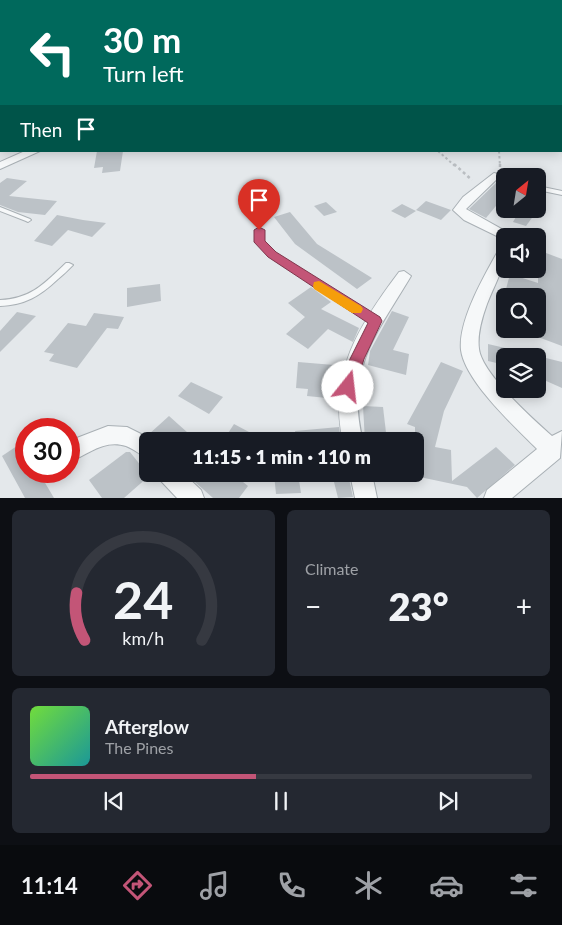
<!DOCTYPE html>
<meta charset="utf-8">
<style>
:root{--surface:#171b24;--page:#242831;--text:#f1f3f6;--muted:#9ea1a6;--line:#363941;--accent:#c35577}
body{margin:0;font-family:Lato,sans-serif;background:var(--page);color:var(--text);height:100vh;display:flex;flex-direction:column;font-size:19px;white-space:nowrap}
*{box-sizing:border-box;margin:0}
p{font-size:16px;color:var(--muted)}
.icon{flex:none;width:28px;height:28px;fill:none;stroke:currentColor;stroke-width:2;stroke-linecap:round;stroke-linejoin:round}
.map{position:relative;height:498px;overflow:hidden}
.panel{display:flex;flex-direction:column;gap:12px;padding:12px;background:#0d0f14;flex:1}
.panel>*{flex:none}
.guide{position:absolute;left:0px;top:0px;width:562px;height:152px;box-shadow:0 2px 12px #0003;background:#00695c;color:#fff;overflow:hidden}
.needle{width:32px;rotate:30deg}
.controls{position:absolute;left:496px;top:168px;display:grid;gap:10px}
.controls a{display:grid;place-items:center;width:50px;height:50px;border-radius:8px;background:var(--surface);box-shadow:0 2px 12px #0003;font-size:25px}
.speed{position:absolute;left:15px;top:418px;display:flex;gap:10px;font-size:25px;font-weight:700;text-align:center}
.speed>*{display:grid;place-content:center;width:65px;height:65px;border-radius:50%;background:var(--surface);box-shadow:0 2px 12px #0003;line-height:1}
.speed .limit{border:8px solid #d22;background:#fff;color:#111}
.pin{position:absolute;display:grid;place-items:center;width:42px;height:42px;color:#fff;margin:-51px -21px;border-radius:50% 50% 50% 0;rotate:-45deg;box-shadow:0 0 5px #0007}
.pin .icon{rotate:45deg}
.me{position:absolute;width:55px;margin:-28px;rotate:16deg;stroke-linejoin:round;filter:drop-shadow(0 0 4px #0008)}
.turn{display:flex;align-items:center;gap:18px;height:105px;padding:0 20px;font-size:22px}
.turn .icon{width:65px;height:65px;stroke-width:2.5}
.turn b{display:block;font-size:35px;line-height:42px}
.then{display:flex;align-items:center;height:48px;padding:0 20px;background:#0003;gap:10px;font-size:19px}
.big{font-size:38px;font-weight:800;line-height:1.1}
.panel .tile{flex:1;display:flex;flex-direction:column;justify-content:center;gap:8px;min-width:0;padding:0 18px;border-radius:8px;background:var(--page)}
.panel .dial{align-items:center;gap:0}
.dial svg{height:130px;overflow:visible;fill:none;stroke:var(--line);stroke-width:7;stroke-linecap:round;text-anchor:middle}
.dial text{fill:var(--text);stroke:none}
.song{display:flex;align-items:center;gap:15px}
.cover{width:60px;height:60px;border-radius:8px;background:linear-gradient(135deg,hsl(100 70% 55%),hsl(180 70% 35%))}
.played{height:5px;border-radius:2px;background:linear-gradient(90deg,var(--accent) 45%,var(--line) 45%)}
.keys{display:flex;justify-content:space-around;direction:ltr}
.heat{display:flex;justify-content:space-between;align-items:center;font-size:28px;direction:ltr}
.panel .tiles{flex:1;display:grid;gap:12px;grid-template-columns:1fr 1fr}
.tile:last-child{grid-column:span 2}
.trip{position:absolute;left:139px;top:432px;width:285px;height:50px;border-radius:8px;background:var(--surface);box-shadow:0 2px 12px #0003;font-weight:800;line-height:50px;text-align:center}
.tabs{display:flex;height:80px;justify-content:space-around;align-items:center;background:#090b0e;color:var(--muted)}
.tabs .icon{width:35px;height:35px}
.tabs .selected{color:var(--accent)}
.tabs b{font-size:22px;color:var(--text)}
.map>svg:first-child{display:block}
.building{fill:#bcc2c7}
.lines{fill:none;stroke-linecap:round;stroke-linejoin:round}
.lane-casing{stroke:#a9b0b5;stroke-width:2}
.street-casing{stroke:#a9b0b5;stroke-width:2}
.path-far2{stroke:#babec2;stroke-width:1;stroke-dasharray:2 2;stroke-linecap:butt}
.path-far1{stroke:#babec2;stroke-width:2;stroke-dasharray:2.5 2.5;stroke-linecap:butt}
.path{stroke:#babec2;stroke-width:2.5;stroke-dasharray:3 3;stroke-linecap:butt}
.lane{fill:#f6f8f9;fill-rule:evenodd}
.street{fill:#f6f8f9;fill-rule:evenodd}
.route{fill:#c35577;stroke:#7f374d}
.slow{fill:#f59e0b}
</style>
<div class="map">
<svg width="562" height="498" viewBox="0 0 562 498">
<rect width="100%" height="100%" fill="#e4e8eb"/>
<!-- building -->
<g class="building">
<polygon points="97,151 123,151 120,171 102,173 103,167 94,168"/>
<polygon points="7,178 27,181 9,196 57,201 45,215 18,212 0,205 0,183"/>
<polygon points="497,182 505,184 505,195 486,218 469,209"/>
<polygon points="426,201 451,210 441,220 416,210"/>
<polygon points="326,202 337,212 324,216 314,206"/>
<polygon points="402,204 416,211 405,218 391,211"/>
<polygon points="520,210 534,215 526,226 513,222"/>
<polygon points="290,212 317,244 372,278 357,289 295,244 274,217"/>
<polygon points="57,215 83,220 106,223 92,237 68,230 52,246 34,241"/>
<polygon points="538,250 562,259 562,346 538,337 538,296 526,296 506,289 510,274 538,283"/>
<polygon points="160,284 161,301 127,307 127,288"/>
<polygon points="311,287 331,302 321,309 359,328 353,342 328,329 308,349 286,334 305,317 288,303"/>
<polygon points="392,311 409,317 393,350 409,354 406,375 368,365 370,351"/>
<polygon points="17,312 36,316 0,352 0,331"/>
<polygon points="94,313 124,317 118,329 107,328 77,368 49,361 54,354 44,352 68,323 86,326"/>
<polygon points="488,344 505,348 505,365 488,361"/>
<polygon points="538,356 562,362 562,388 544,380 545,375 538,373"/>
<polygon points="298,362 334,365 333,391 327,390 327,398 307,396 308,389 296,388"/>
<polygon points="441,362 463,371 444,411 435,447 451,450 452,481 496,447 515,465 477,498 467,487 415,476 415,427 407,424"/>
<polygon points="191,382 223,397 209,414 178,396"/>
<polygon points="363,406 383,407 387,441 365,441"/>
<polygon points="169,416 197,441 157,441 148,435"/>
<polygon points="234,424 266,441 223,441"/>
<polygon points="339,427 341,441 297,441 295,431"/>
<polygon points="26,440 26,471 38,471 54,498 25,498 2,456"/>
<polygon points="126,452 130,452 149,476 124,498 102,498 89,480"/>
<polygon points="186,474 233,474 248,486 239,498 213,498"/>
<polygon points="274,474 298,474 301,493 276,494"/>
<polygon points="332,474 348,474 353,497 338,498"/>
</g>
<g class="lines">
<!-- lane casing -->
<g class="lane-casing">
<g id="lane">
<polygon points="0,141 1,142 1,144 0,145"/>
<polygon points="493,175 505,178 505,182 491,178 491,176"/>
<polygon points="538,186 562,191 562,195 538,190"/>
<polygon points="0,207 30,219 31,220 28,222 26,221 0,211"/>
<polygon points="259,228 262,230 262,241 274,253 378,319 379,321 378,323 375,324 372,323 270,257 256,241 256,230"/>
<path d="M66 263H69L73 265C68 270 63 275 58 279 40 296 25 305 0 306V300C31 299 45 283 66 263Z"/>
</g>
</g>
<!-- street casing -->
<g class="street-casing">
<g id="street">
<polygon points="25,151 40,151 0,169 0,162"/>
<polygon points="494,173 498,174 498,178 466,209 514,236 505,236 505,240 464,220 453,210 463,197"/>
<path d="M505 247C505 269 495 283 487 304 482 318 477 334 479 349 482 374 533 419 552 436L562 431 560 458 512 498H484L487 490 537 449C515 427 465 381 461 350 458 321 484 276 498 251Z"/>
<path d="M404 271 411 276C376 335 345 368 363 441H343C328 374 359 325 399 272Z"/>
<path d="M108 426 127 427 155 441H148V458C140 455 134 449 126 446 103 439 88 455 69 462V441Z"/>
<polygon points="158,474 184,474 201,490 204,498 177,498 161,481"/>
<polygon points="350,474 372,474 377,498 355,498"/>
</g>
</g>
<!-- path-far2 -->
<g class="path-far2">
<polyline points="167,1 171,0"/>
<polyline points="271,1 273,0"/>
<polyline points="280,1 282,0"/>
</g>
<!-- path-far1 -->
<g class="path-far1">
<polyline points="438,151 455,166"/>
<polyline points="499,151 500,166"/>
</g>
<!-- path -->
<g class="path">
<polyline points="454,164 472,180"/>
<polyline points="500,164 500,167"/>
</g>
<!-- lane -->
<use href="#lane" class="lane"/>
<!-- street -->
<use href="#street" class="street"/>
</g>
<!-- route -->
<polygon class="route" points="259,227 265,230 265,241 276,252 380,317 382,321 364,359 354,392 348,394 343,392 341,387 350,359 368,323 268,257 254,242 254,230"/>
<!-- slow -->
<polygon class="slow" points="319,281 361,306 363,309 361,313 352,313 314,289 313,286 314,282"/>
</svg>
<div class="controls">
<a><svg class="needle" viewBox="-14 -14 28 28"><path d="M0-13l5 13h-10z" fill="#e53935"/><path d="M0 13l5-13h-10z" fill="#9ea1a6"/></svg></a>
<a><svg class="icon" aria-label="sound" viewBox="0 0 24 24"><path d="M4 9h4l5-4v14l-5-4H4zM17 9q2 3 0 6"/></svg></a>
<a><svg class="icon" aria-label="search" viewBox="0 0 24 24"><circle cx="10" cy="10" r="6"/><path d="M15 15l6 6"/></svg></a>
<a><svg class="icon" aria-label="layers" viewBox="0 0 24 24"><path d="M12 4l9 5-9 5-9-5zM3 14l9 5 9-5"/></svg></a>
</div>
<div class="speed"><div class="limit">30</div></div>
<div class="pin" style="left:259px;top:230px;background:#d93025"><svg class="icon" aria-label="arrive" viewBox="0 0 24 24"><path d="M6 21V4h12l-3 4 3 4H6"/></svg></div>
<svg class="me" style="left:348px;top:387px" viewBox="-20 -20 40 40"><circle r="19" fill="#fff"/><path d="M0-13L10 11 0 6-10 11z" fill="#c35577"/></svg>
<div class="trip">11:15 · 1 min · 110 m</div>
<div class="guide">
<div class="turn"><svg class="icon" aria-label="left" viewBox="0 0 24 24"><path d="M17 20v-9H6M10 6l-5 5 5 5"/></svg><div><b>30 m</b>Turn left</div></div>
<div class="then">Then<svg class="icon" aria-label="arrive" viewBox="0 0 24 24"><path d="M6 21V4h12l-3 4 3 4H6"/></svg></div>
</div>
</div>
<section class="panel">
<div class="tiles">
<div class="tile dial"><svg viewBox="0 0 100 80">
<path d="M14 69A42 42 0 1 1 86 69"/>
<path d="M14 69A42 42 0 0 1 9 40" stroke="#c35577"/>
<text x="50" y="56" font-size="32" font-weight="700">24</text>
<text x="50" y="72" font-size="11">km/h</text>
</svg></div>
<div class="tile"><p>Climate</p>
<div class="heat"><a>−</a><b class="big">23°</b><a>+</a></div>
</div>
<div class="tile">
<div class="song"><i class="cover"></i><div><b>Afterglow</b><p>The Pines</p></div></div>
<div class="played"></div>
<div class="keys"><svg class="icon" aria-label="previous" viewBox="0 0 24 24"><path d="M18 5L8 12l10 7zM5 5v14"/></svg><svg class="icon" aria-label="pause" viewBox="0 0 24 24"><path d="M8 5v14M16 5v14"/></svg><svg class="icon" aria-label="next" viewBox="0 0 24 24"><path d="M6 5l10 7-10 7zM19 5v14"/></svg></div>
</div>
</div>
</section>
<nav class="tabs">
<b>11:14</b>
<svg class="icon selected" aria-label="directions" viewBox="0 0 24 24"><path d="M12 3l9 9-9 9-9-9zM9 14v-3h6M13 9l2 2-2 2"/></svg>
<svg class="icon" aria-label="music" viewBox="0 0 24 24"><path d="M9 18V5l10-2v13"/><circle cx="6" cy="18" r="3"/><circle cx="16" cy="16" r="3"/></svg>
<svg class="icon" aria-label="phone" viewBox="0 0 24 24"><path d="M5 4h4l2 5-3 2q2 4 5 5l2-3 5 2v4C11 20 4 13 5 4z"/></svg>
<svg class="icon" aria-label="climate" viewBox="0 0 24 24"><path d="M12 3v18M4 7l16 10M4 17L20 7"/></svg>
<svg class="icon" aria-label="car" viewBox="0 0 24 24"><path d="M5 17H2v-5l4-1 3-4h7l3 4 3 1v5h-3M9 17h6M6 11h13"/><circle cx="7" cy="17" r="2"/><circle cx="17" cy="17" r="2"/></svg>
<svg class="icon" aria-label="filters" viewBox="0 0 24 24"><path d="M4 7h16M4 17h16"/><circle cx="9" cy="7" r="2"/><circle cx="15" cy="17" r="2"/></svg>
</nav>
